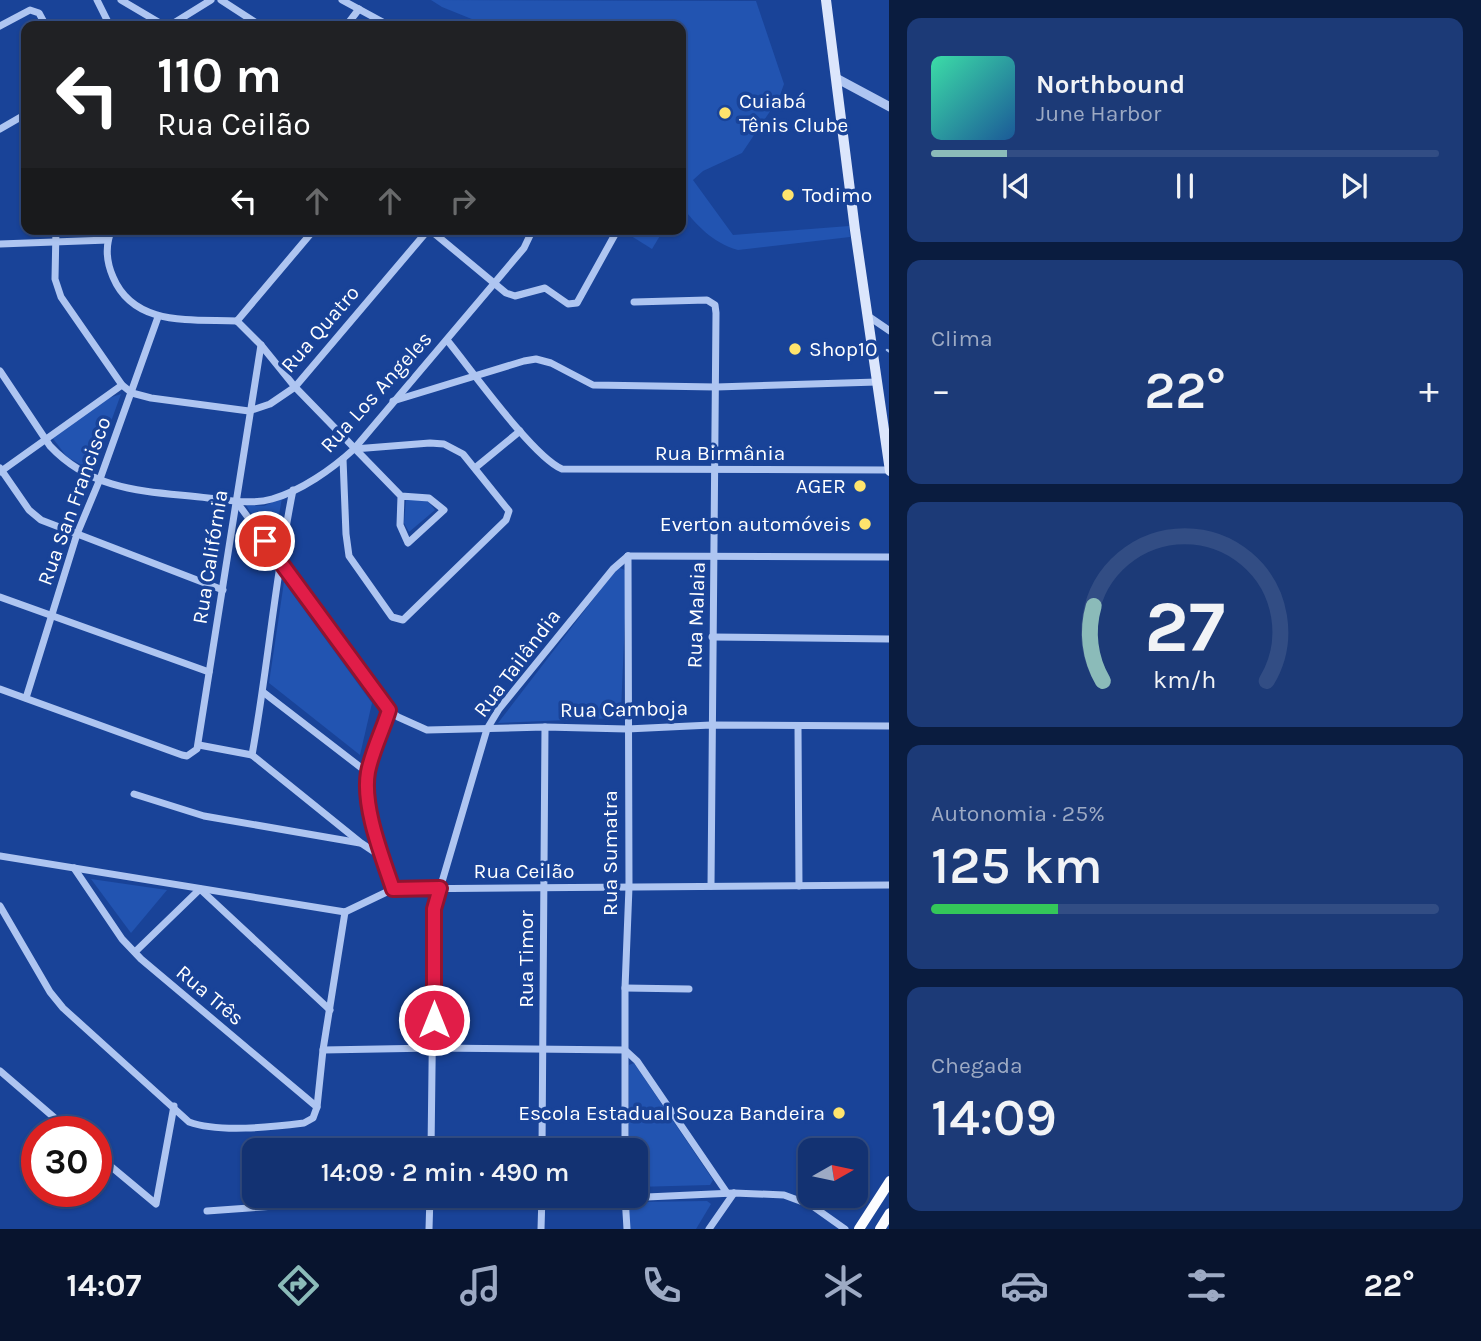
<!DOCTYPE html>
<html lang="pt">
<meta charset="utf-8">
<style>
:root{--surface:#133272;--page:#1c3a77;--text:#f1f3f6;--muted:#9daac4;--line:#324d84;--accent:#8bbbb9}
body{margin:0;font-family:Karla,sans-serif;background:var(--page);color:var(--text);height:100vh;display:flex;flex-direction:column;font-size:26px;white-space:nowrap}
*{box-sizing:border-box;margin:0}
p{font-size:23px;color:var(--muted)}
.icon{flex:none;width:38px;height:38px;fill:none;stroke:currentColor;stroke-width:2;stroke-linecap:round;stroke-linejoin:round}
.map{position:relative;flex:1;overflow:hidden}
.sheet{display:flex;flex-direction:column;gap:18px;padding:18px;background:#0a1c3f;width:592px}
.sheet>*{flex:none}
.top-card{position:absolute;left:21px;top:21px;width:665px;height:214px;border-radius:14px;box-shadow:0 2px 5px #0004,0 0 0 2px var(--line);background:#202124;color:#fff;overflow:hidden}
.needle{width:46px;rotate:81deg}
.buttons{position:absolute;left:798px;top:1138px;display:grid;gap:14px}
.buttons a{display:grid;place-items:center;width:70px;height:70px;border-radius:14px;background:var(--surface);box-shadow:0 2px 5px #0004,0 0 0 2px var(--line);font-size:35px}
.speed{position:absolute;left:21px;top:1116px;display:flex;gap:14px;font-size:35px;font-weight:700;text-align:center}
.speed>*{display:grid;place-content:center;width:91px;height:91px;border-radius:50%;background:var(--surface);box-shadow:0 2px 5px #0004,0 0 0 2px var(--line);line-height:1}
.speed .limit{border:10px solid #d22;background:#fff;color:#111}
.pin{position:absolute;display:grid;place-items:center;width:60px;height:60px;color:#fff;margin:-30px;border:4px solid #fff;border-radius:50%;box-shadow:0 2px 7px #0007}
.me{position:absolute;width:77px;margin:-38px;rotate:0deg;stroke-linejoin:round;filter:drop-shadow(0 0 5px #0008)}
.turn{display:flex;align-items:center;gap:24px;height:147px;padding:0 21px;font-size:32px}
.turn .icon{width:91px;height:91px;stroke-width:2.5}
.turn b{display:block;font-size:49px;line-height:60px}
.lanes{display:flex;align-items:center;height:66px;padding:0 21px;background:#0003;justify-content:center;gap:35px;direction:ltr}
.lanes .off{opacity:.35}
.big{font-size:52px;font-weight:600;line-height:1.1}
.sheet .card{flex:1;display:flex;flex-direction:column;justify-content:center;gap:10px;min-width:0;padding:0 24px;border-radius:14px;background:var(--page)}
.sheet .dial{align-items:center;gap:0}
.dial svg{height:182px;overflow:visible;fill:none;stroke:var(--line);stroke-width:7;stroke-linecap:round;text-anchor:middle}
.dial text{fill:var(--text);stroke:none}
.song{display:flex;align-items:center;gap:21px}
.cover{width:84px;height:84px;border-radius:10px;background:linear-gradient(135deg,hsl(160 70% 55%),hsl(210 70% 35%))}
.played{height:7px;border-radius:4px;background:linear-gradient(90deg,var(--accent) 15%,var(--line) 15%)}
.keys{display:flex;justify-content:space-around;direction:ltr}
.heat{display:flex;justify-content:space-between;align-items:center;font-size:38px;direction:ltr}
.charge{height:10px;border-radius:5px;background:linear-gradient(90deg,#34c759 25%,var(--line) 0)}
.trip{position:absolute;left:242px;top:1138px;width:406px;height:70px;border-radius:14px;background:var(--surface);box-shadow:0 2px 5px #0004,0 0 0 2px var(--line);font-weight:600;line-height:70px;text-align:center}
.tabs{display:flex;height:112px;justify-content:space-around;align-items:center;background:#08142e;color:var(--muted)}
.tabs .icon{width:49px;height:49px}
.tabs .current{color:var(--accent)}
.tabs b{font-size:32px;color:var(--text)}
main{display:flex;flex:1;min-height:0}
.map>svg:first-child{display:block}
.green{fill:#2254b1}
.lines{fill:none;stroke-linecap:round;stroke-linejoin:round}
.stream{stroke:#a0bef3;stroke-width:2.5}
.minor{stroke:#aec5f1;stroke-width:7}
.tertiary{stroke:#aec5f1;stroke-width:9}
.secondary{stroke:#dce6fc;stroke-width:10}
.trunk{stroke:#fbfcff;stroke-width:10}
.route-casing{stroke:#92132f;stroke-width:18}
.route{stroke:#e11d48;stroke-width:12}
.poi-dot{fill:#ffe46d;stroke:#194398;stroke-width:2.5}
.labels{text-anchor:middle;stroke-width:7;stroke-linejoin:round;paint-order:stroke}
.poi-label{font-size:21px;fill:#fff;stroke:#194398;text-anchor:start}
.street-label{font-size:21px;fill:#fff;stroke:#194398}
</style>
<main>
<div class="map">
<svg width="890" height="1229" viewBox="0 0 890 1229">
<rect width="100%" height="100%" fill="#194398"/>
<!-- green -->
<g class="green">
<path d="M431 0 756 1 784 84 779 98 742 153 703 171 693 180 733 235 849 226 850 237 738 250C711 242 698 226 681 206V26H489L442 7Z"/>
<polygon points="620,229 664,229 652,249"/>
<polygon points="121,394 93,471 67,457 51,436 109,398"/>
<polygon points="282,498 273,549 246,505 264,506"/>
<polygon points="426,499 435,510 409,532 404,523 406,500"/>
<polygon points="618,567 627,571 621,711 615,718 498,723"/>
<polygon points="284,582 372,703 360,755 269,683"/>
<polygon points="91,879 167,890 131,933"/>
<polygon points="634,1063 713,1180 710,1185 635,1187 635,1150 629,1150 629,1065"/>
<polygon points="707,1201 711,1204 696,1229 630,1229 629,1207 636,1202"/>
</g>
<g class="lines">
<!-- stream -->
<polyline class="stream" points="887,350 890,352"/>
<!-- minor -->
<g class="minor">
<polyline points="97,0 110,26"/>
<polyline points="121,0 165,26"/>
<polyline points="221,0 261,26"/>
<polyline points="342,0 390,26"/>
<polyline points="0,26 30,10 39,13 46,26"/>
<polyline points="169,26 211,0"/>
<polyline points="346,26 359,9"/>
<polyline points="0,129 26,114"/>
<polyline points="56,229 55,279 61,297 122,385 132,393 151,398 249,411 270,404 295,387 429,229"/>
<path d="M112 229C105 245 106 261 113 277 134 327 191 319 237 321"/>
<polyline points="429,229 506,293 515,296 545,288 568,304 577,303 618,229"/>
<polyline points="313,231 334,229"/>
<polyline points="0,244 108,240"/>
<polyline points="634,302 707,300 715,305 716,313 711,886"/>
<polyline points="868,316 890,331"/>
<polyline points="237,321 261,345 295,387 401,496 429,498 444,510 408,543 400,525 401,496"/>
<polyline points="237,321 313,231 310,229"/>
<path d="M447 340C470 368 533 457 562 469L889 470"/>
<path d="M0 371 50 446C94 493 149 491 208 498 228 500 252 505 272 499 301 491 332 469 354 449L524 248 533 229"/>
<polyline points="393,401 524,361 536,359 551,363 593,385 716,387 877,382"/>
<polyline points="343,459 346,534 349,556 392,617 403,620 506,520 509,511 463,454 444,444 430,443 354,449"/>
<polyline points="0,468 29,510 41,520 223,590"/>
<polyline points="475,468 520,431"/>
<polyline points="0,472 122,385"/>
<path d="M293 490C275 578 268 667 252 755L361 843 382 857"/>
<polyline points="236,501 389,710 398,717 427,730 545,727 627,729 711,725 890,726"/>
<polyline points="628,556 890,557"/>
<polyline points="0,597 209,672"/>
<polyline points="712,637 890,639"/>
<polyline points="0,689 182,755 187,756 197,749 261,345"/>
<polyline points="263,692 368,773"/>
<polyline points="26,698 77,534 100,479 158,317"/>
<path d="M389 710C383 730 372 751 368 772 362 806 382 857 393 889"/>
<polyline points="798,726 799,886"/>
<polyline points="199,745 252,755"/>
<polyline points="134,794 204,816 360,843"/>
<polyline points="0,856 345,912 393,889 890,885"/>
<path d="M0 906 50 992 63 1008 189 1122C219 1133 272 1127 304 1123L313 1118 317 1107 141 959 122 939 74 868"/>
<polyline points="135,952 200,889 330,1010"/>
<polyline points="625,988 689,989"/>
<polyline points="323,1050 434,1048 625,1050 637,1061 727,1193"/>
<polyline points="0,1071 71,1132"/>
<polyline points="317,1107 323,1050 345,912"/>
<polyline points="431,1150 434,909 487,729 499,709 613,569 628,556"/>
<polyline points="542,1150 545,727"/>
<polyline points="625,1150 625,988 629,887 628,556"/>
<polyline points="96,1154 156,1204 174,1106"/>
<polyline points="625,1196 627,1229"/>
<polyline points="207,1211 345,1201 625,1198 734,1193 784,1195 811,1205 845,1229"/>
<polyline points="429,1229 430,1196"/>
<polyline points="541,1229 542,1195"/>
<polyline points="709,1229 734,1193"/>
</g>
<!-- tertiary -->
<polyline class="tertiary" points="836,78 890,107"/>
<!-- secondary -->
<polyline class="secondary" points="826,0 855,230 890,471"/>
<!-- trunk -->
<g class="trunk">
<polyline points="859,1229 890,1181"/>
<polyline points="880,1229 890,1213"/>
</g>
</g>
<g class="lines">
<!-- route casing -->
<g class="route-casing">
<path id="route" d="M265 541 389 710C383 730 372 751 368 772 362 806 382 856 393 889L440 888 434 909V1020"/>
</g>
<!-- route -->
<use href="#route" class="route"/>
</g>
<!-- markers -->
<g class="poi-dot">
<circle cx="725" cy="113" r="7"/>
<circle cx="788" cy="195" r="7"/>
<circle cx="795" cy="349" r="7"/>
<circle cx="860" cy="486" r="7"/>
<circle cx="865" cy="524" r="7"/>
<circle cx="839" cy="1113" r="7"/>
</g>
<g class="labels">
<!-- poi labels -->
<g class="poi-label">
<text x="739" y="108">Cuiabá<tspan x="739" dy="24">Tênis Clube</tspan></text>
<text x="802" y="202">Todimo</text>
<text x="809" y="356">Shop10</text>
<text x="846" y="493" text-anchor="end">AGER</text>
<text x="851" y="531" text-anchor="end">Everton automóveis</text>
<text x="825" y="1120" text-anchor="end">Escola Estadual Souza Bandeira</text>
</g>
<!-- street labels -->
<g class="street-label">
<text transform="translate(320 329) rotate(-49)" y="7">Rua Quatro</text>
<text transform="translate(376 392) rotate(-48)" y="7">Rua Los Angeles</text>
<text x="720" y="460">Rua Birmânia</text>
<text transform="translate(74 501) rotate(-70)" y="7">Rua San Francisco</text>
<text transform="translate(210 557) rotate(-81)" y="7">Rua Califórnia</text>
<text transform="translate(696 615) rotate(-88)" y="7">Rua Malaia</text>
<text transform="translate(517 663) rotate(-53)" y="7">Rua Tailândia</text>
<text transform="translate(624 709) rotate(-1)" y="7">Rua Camboja</text>
<text transform="translate(610 853) rotate(-90)" y="7">Rua Sumatra</text>
<text x="524" y="878">Rua Ceilão</text>
<text transform="translate(526 959) rotate(-90)" y="7">Rua Timor</text>
<text transform="translate(210 995) rotate(40)" y="7">Rua Três</text>
</g>
</g>
</svg>
<div class="buttons">
<a><svg class="needle" viewBox="-14 -14 28 28"><path d="M0-13l5 13h-10z" fill="#e53935"/><path d="M0 13l5-13h-10z" fill="#9daac4"/></svg></a>
</div>
<div class="speed"><div class="limit">30</div></div>
<div class="pin" style="left:265px;top:541px;background:#d93025"><svg class="icon" aria-label="arrive" viewBox="0 0 24 24"><path d="M6 21V4h12l-3 4 3 4H6"/></svg></div>
<svg class="me" style="left:434px;top:1020px" viewBox="-20 -20 40 40"><circle r="17" fill="#e11d48" stroke="#fff" stroke-width="3"/><path d="M0-11L8 9 0 5-8 9z" fill="#fff"/></svg>
<div class="trip">14:09 · 2 min · 490 m</div>
<div class="top-card">
<div class="turn"><svg class="icon" aria-label="left" viewBox="0 0 24 24"><path d="M17 20v-9H6M10 6l-5 5 5 5"/></svg><div><b>110 m</b>Rua Ceilão</div></div>
<div class="lanes"><svg class="icon" aria-label="left" viewBox="0 0 24 24"><path d="M17 20v-9H6M10 6l-5 5 5 5"/></svg><svg class="icon off" aria-label="ahead" viewBox="0 0 24 24"><path d="M12 20V5M6 11l6-6 6 6"/></svg><svg class="icon off" aria-label="ahead" viewBox="0 0 24 24"><path d="M12 20V5M6 11l6-6 6 6"/></svg><svg class="icon off" aria-label="right" viewBox="0 0 24 24"><path d="M7 20v-9h11M14 6l5 5-5 5"/></svg></div>
</div>
</div>
<section class="sheet">
<div class="card">
<div class="song"><i class="cover"></i><div><b>Northbound</b><p>June Harbor</p></div></div>
<div class="played"></div>
<div class="keys"><svg class="icon" aria-label="previous" viewBox="0 0 24 24"><path d="M18 5L8 12l10 7zM5 5v14"/></svg><svg class="icon" aria-label="pause" viewBox="0 0 24 24"><path d="M8 5v14M16 5v14"/></svg><svg class="icon" aria-label="next" viewBox="0 0 24 24"><path d="M6 5l10 7-10 7zM19 5v14"/></svg></div>
</div>
<div class="card"><p>Clima</p>
<div class="heat"><a>−</a><b class="big">22°</b><a>+</a></div>
</div>
<div class="card dial"><svg viewBox="0 0 100 80">
<path d="M14 69A42 42 0 1 1 86 69"/>
<path d="M14 69A42 42 0 0 1 10 36" stroke="#8bbbb9"/>
<text x="50" y="56" font-size="32" font-weight="700">27</text>
<text x="50" y="72" font-size="11">km/h</text>
</svg></div>
<div class="card"><p>Autonomia · 25%</p><b class="big">125 km</b><div class="charge"></div></div>
<div class="card"><p>Chegada</p><b class="big">14:09</b></div>
</section>
</main>
<nav class="tabs">
<b>14:07</b>
<svg class="icon current" aria-label="directions" viewBox="0 0 24 24"><path d="M12 3l9 9-9 9-9-9zM9 14v-3h6M13 9l2 2-2 2"/></svg>
<svg class="icon" aria-label="music" viewBox="0 0 24 24"><path d="M9 18V5l10-2v13"/><circle cx="6" cy="18" r="3"/><circle cx="16" cy="16" r="3"/></svg>
<svg class="icon" aria-label="phone" viewBox="0 0 24 24"><path d="M5 4h4l2 5-3 2q2 4 5 5l2-3 5 2v4C11 20 4 13 5 4z"/></svg>
<svg class="icon" aria-label="climate" viewBox="0 0 24 24"><path d="M12 3v18M4 7l16 10M4 17L20 7"/></svg>
<svg class="icon" aria-label="car" viewBox="0 0 24 24"><path d="M5 17H2v-5l4-1 3-4h7l3 4 3 1v5h-3M9 17h6M6 11h13"/><circle cx="7" cy="17" r="2"/><circle cx="17" cy="17" r="2"/></svg>
<svg class="icon" aria-label="filters" viewBox="0 0 24 24"><path d="M4 7h16M4 17h16"/><circle cx="9" cy="7" r="2"/><circle cx="15" cy="17" r="2"/></svg>
<b>22°</b>
</nav>
